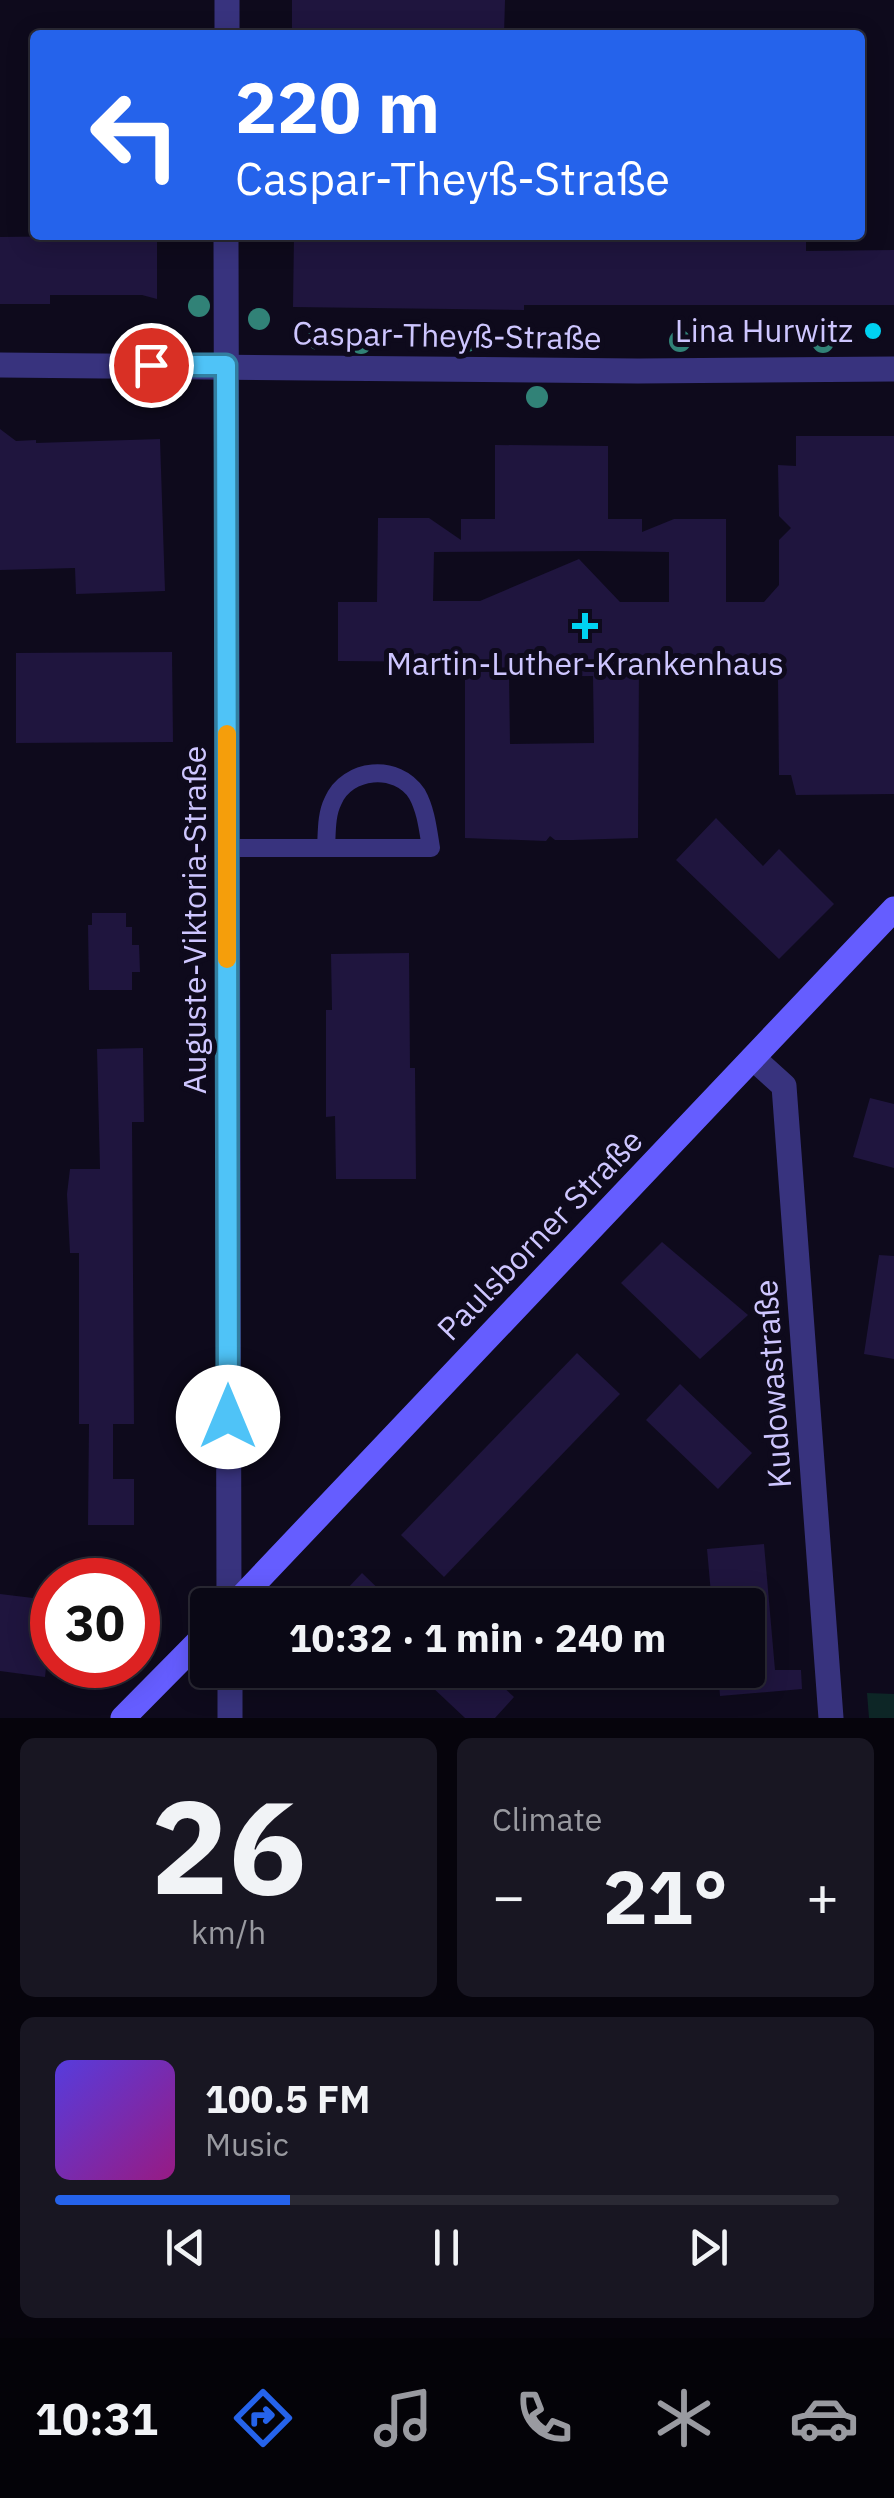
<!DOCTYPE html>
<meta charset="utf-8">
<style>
:root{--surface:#0a0815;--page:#181622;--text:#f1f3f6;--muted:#999aa0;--line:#2a2934;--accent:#2563eb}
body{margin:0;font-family:"IBM Plex Sans",sans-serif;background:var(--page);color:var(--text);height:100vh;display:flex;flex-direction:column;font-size:38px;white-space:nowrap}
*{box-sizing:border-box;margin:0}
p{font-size:32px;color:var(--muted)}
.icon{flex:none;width:55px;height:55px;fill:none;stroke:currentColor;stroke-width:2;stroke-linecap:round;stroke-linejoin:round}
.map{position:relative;height:1718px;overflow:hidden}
.panel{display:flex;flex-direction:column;gap:20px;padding:20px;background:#06040c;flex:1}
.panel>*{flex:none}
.guide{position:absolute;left:30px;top:30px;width:835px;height:210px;border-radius:10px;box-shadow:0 5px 25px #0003,0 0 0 2px var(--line);background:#2563eb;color:#fff;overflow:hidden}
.speed{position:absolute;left:30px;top:1558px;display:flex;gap:20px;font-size:50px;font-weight:700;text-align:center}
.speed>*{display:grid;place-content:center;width:130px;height:130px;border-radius:50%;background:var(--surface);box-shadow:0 5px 25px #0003,0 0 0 2px var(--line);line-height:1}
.speed .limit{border:15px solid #d22;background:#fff;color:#111}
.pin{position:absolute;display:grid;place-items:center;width:85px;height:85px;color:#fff;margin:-42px;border:5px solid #fff;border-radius:50%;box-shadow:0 2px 10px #0007}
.me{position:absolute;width:110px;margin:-55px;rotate:0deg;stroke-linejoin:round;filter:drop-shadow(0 0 8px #0008)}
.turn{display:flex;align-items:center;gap:35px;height:210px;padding:0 40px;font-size:45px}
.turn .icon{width:130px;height:130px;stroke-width:2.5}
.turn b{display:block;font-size:70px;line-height:85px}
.big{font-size:75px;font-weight:700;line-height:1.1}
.panel .tile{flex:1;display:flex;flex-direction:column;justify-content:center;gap:15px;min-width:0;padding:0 35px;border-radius:15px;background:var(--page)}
.panel .dial{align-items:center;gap:0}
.dial b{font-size:130px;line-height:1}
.song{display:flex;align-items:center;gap:30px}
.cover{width:120px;height:120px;border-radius:15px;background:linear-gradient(135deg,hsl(250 70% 55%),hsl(310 70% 35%))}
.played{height:10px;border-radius:5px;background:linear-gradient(90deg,var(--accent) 30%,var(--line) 30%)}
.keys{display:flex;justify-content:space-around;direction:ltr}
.heat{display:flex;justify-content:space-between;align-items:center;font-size:55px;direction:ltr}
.panel .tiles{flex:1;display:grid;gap:20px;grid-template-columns:1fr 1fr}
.tile:last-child{grid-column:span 2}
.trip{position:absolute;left:190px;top:1588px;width:575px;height:100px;border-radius:10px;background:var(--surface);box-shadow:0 5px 25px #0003,0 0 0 2px var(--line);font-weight:700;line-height:100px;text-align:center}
.dock{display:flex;height:160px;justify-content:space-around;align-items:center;background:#040308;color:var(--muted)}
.dock .icon{width:70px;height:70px}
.dock .current{color:var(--accent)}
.dock b{font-size:45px;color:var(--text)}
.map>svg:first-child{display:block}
.green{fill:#0d2626}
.building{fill:#1f153e;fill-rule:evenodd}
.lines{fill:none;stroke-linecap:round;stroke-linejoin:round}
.lane{stroke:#38337e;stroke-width:18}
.street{stroke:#38337e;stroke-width:25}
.secondary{stroke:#655dff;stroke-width:25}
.tree{fill:#318277}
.route-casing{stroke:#337fa1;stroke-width:25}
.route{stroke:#4fc3f7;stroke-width:18}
.slow{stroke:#f59e0b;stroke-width:18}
.poi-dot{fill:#00d2f1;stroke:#0e0a1c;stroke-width:4}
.labels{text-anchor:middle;stroke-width:10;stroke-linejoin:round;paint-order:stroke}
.poi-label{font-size:32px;fill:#cec6ff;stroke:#0e0a1c;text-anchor:end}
.street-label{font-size:32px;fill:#cec6ff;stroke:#0e0a1c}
</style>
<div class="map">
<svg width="894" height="1718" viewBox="0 0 894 1718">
<rect width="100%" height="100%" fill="#0e0a1c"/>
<!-- green -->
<polygon class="green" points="867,1693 894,1694 894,1718 869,1718"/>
<!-- building -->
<g class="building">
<polygon points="292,0 505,0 504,35 292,35"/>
<polygon points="157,235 157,299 142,295 50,295 50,304 0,304 0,237"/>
<polygon points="294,235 486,235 524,238 806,235 806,251 894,250 894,305 524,305 524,310 293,307"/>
<polygon points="0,429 16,441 36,440 36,443 160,439 165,591 76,594 75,568 0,570"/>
<path d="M796 436H894V794L796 795 791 775H779L778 679 768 662H639L638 838 573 840H555L550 836 546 841 465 838V662L338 661V602H377L378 518H429L461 540V519H495V445L608 446V519H642V532L674 519H726V602H764L779 585V540L791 528 779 516 778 465 796 466ZM595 551 669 552V602H620L579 559 480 601H433L434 552ZM593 676 594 743 510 744 509 677Z"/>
<polygon points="172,652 173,742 16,743 16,653"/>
<polygon points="716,818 763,866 779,849 834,904 779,959 676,860"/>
<polygon points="92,913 126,913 126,927 132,927 132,945 139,945 140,972 132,972 132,990 89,990 88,925 92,925"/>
<polygon points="409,953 410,1068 415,1068 416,1179 336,1179 335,1116 326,1117 326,1010 332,1010 331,954"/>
<polygon points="143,1048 144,1122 132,1122 134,1424 113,1424 113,1479 134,1479 134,1525 88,1525 89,1424 79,1424 79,1253 70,1253 67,1194 70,1169 100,1169 97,1049"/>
<polygon points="870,1098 894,1104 894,1168 853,1157"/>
<polygon points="662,1242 748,1315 700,1359 621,1283"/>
<polygon points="879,1255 894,1256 894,1359 864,1354"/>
<polygon points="577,1353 620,1394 444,1577 401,1535"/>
<polygon points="680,1384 752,1453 718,1489 646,1420"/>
<polygon points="764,1544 775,1670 801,1670 802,1689 720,1696 718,1670 748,1670 748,1605 712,1605 707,1549"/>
<polygon points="362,1573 395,1605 332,1605"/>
<polygon points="0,1594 33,1598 30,1626 51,1629 52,1666 46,1668 45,1677 0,1671"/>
<polygon points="414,1670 485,1670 514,1697 495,1718 465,1718"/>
</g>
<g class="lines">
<!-- lane -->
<path class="lane" d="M227 848H431C428 830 426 810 417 794 397 763 347 768 333 801 326 815 327 832 326 848"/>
<!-- street -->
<g class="street">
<polyline points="227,35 227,0"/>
<polyline points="226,235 229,1605"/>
<polyline points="0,365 638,371 894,369"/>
<polyline points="753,1058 784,1086 831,1718"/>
<polyline points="230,1670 230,1718"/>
</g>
<!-- secondary -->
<g class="secondary">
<polyline points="234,1605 894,909"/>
<polyline points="123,1718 208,1632"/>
</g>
</g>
<!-- trees -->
<g class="tree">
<circle cx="199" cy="306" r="11"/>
<circle cx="259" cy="319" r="11"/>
<circle cx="318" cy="339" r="11"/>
<circle cx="467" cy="341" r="11"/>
<circle cx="680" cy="341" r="11"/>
<circle cx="823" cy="342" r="11"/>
<circle cx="361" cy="343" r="11"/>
<circle cx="537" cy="397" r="11"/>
</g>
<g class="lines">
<!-- route casing -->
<g class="route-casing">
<polyline id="route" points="151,365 226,365 228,1417"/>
</g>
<!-- route -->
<use href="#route" class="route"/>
<!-- slow -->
<polyline class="slow" points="227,734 227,959"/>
</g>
<!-- markers -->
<g class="poi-dot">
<circle cx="873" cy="331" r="10"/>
<path d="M580 611h10v10h10v10h-10v10h-10v-10h-10v-10h10z"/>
</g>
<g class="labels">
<!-- poi labels -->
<g class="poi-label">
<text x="853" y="342">Lina Hurwitz</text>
<text x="585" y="675" text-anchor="middle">Martin-Luther-Krankenhaus</text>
</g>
<!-- street labels -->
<g class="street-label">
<text transform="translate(447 336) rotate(1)" y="11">Caspar-Theyß-Straße</text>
<text transform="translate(195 920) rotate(-90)" y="11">Auguste-Viktoria-Straße</text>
<text transform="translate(540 1235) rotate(-46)" y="11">Paulsborner Straße</text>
<text transform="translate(773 1384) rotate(-94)" y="11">Kudowastraße</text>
</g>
</g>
</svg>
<div class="speed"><div class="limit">30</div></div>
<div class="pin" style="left:151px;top:365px;background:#d93025"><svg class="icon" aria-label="arrive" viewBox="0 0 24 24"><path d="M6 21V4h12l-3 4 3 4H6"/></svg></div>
<svg class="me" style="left:228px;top:1417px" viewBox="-20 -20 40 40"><circle r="19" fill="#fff"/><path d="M0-13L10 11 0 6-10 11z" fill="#4fc3f7"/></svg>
<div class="trip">10:32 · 1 min · 240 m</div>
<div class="guide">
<div class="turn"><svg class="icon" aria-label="left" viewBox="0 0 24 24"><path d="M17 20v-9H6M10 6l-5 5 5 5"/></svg><div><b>220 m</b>Caspar-Theyß-Straße</div></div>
</div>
</div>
<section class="panel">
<div class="tiles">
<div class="tile dial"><b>26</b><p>km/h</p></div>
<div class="tile"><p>Climate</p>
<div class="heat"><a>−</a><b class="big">21°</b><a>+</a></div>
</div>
<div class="tile">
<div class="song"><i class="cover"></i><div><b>100.5 FM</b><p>Music</p></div></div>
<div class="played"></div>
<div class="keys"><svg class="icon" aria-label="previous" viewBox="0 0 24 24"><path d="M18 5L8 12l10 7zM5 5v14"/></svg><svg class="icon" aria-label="pause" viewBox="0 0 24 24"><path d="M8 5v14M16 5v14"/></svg><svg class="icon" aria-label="next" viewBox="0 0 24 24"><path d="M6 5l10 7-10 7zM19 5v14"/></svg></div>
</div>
</div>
</section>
<nav class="dock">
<b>10:31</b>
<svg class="icon current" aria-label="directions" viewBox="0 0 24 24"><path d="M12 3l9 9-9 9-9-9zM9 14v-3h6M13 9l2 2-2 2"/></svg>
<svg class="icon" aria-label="music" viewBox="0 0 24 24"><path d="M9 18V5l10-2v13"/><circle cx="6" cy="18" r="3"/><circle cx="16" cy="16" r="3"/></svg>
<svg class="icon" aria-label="phone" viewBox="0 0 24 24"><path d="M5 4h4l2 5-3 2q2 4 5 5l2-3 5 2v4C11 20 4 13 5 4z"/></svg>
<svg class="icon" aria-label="climate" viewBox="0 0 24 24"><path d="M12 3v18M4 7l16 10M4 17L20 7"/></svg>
<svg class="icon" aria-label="car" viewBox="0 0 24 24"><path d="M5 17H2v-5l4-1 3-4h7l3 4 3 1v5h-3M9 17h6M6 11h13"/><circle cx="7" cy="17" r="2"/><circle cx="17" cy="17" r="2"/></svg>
</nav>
